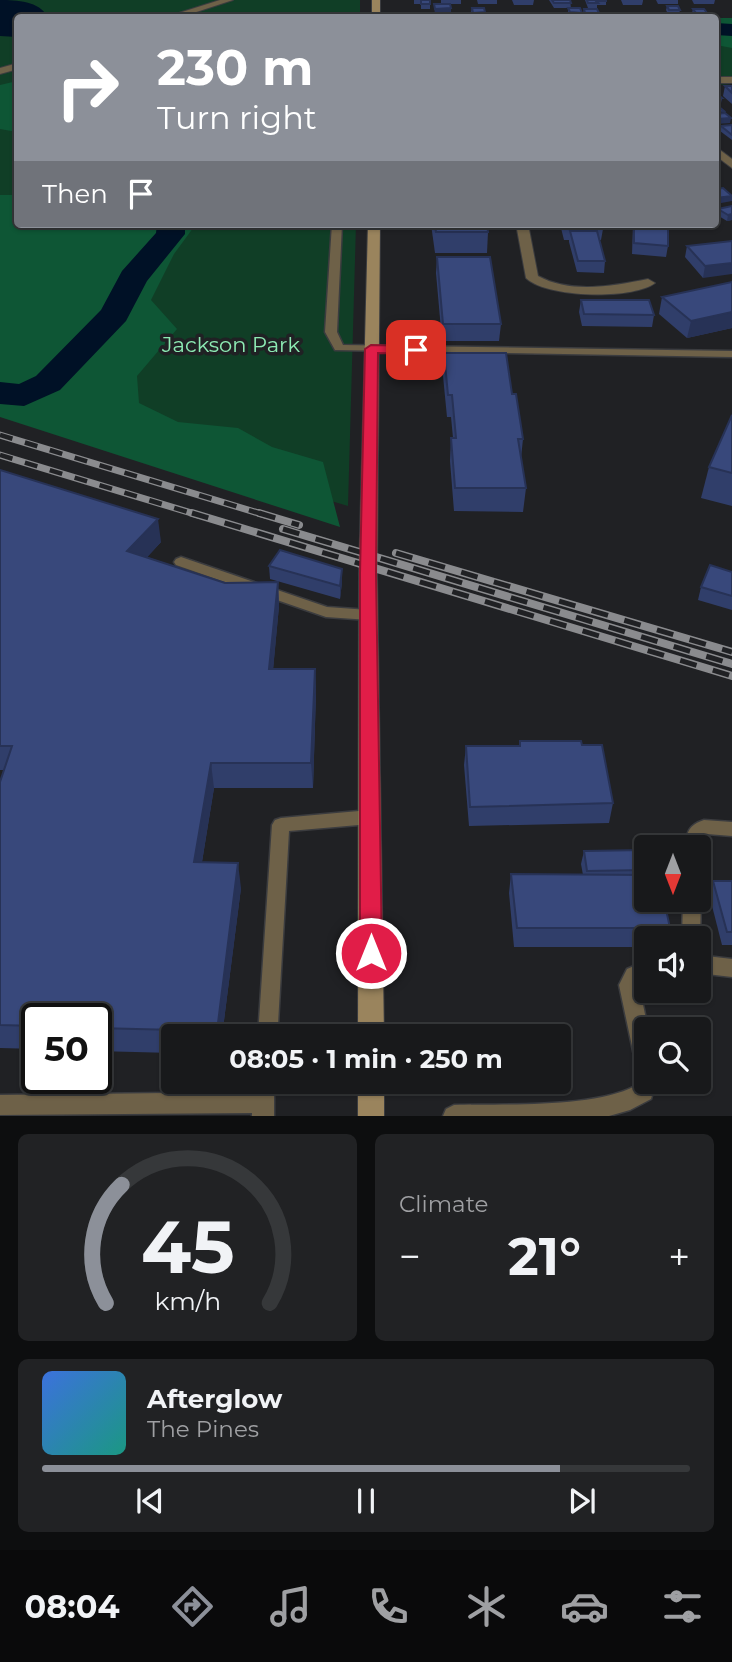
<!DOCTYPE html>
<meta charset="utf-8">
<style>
:root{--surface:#18191b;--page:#212224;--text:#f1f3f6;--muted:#9fa0a3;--line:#36383a;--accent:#8c9099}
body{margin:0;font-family:Montserrat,sans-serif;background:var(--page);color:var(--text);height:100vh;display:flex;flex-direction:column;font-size:26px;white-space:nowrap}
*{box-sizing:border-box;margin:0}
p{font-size:23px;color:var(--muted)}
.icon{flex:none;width:38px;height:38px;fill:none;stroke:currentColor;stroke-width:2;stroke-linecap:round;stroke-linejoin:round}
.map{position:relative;height:1116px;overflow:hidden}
.panel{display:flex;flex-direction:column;gap:18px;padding:18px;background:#0d0e0f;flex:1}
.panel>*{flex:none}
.guide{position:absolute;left:14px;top:14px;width:705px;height:214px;border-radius:7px;box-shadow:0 2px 5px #0004,0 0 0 2px var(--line);background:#8c9099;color:#fff;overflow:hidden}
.needle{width:46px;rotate:180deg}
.controls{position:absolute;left:634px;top:835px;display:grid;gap:14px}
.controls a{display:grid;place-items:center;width:77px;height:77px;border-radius:7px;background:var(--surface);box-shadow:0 2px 5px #0004,0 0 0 2px var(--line);font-size:35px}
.speed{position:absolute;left:21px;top:1003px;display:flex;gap:14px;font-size:35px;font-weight:700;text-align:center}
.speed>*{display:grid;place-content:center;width:91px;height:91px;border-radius:50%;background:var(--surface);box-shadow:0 2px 5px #0004,0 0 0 2px var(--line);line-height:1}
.speed .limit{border:4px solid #111;border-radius:10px;background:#fff;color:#111}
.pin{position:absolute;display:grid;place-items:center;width:60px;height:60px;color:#fff;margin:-30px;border-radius:14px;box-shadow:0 4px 10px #0006}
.me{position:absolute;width:77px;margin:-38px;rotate:0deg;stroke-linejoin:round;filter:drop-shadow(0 0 5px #0008)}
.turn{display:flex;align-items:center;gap:24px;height:147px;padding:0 28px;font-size:32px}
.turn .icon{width:91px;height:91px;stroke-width:2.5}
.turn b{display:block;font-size:49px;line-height:60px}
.then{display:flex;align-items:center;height:66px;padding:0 28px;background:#0003;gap:14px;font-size:26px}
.big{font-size:52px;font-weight:700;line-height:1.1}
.panel .widget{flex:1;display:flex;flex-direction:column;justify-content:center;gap:10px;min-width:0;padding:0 24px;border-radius:10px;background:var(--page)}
.panel .dial{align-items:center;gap:0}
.dial svg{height:182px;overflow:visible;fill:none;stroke:var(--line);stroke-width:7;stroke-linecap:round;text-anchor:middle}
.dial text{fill:var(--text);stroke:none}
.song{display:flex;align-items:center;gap:21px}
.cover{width:84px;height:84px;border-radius:10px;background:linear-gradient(135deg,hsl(220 70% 55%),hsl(170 70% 35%))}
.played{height:7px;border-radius:4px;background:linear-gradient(90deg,var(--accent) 80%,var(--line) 80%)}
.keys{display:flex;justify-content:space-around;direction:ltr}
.heat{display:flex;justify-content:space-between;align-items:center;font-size:38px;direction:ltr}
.panel .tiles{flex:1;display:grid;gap:18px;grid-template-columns:1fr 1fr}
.widget:last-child{grid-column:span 2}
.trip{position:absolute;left:161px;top:1024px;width:410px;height:70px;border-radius:7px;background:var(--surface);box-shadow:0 2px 5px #0004,0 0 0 2px var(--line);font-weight:700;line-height:70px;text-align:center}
.dock{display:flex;height:112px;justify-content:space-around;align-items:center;background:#0a0a0b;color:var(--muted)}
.dock .icon{width:49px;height:49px}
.dock .current{color:var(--accent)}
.dock b{font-size:32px;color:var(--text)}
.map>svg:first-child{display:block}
.green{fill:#103e26}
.forest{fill:#0e5635}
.water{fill:#001126}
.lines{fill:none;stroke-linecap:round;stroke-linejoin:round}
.river{fill:#001126;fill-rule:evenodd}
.service-casing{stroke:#3b3c3f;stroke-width:3}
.minor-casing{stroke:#3b3c3f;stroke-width:2}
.secondary-casing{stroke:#3b3c3f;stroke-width:2}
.service{fill:#6e6148;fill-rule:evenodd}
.minor{fill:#6e6148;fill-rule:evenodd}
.secondary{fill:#9a845d;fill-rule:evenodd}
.rail-far1-casing{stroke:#8a8b8e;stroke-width:7}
.rail-casing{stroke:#8a8b8e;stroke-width:8}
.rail-far1{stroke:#202124;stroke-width:4.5;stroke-dasharray:13;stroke-linecap:butt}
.rail{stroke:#202124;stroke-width:5;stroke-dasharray:17;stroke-linecap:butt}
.wall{fill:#303e6a}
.shaded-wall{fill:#273256}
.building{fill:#38487b;stroke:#273256;stroke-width:2}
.route{fill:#e11d48;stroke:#92132f;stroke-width:2}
.labels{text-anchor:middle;stroke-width:7;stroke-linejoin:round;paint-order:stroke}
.park-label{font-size:21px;fill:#8debb4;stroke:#202124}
</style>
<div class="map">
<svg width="732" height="1116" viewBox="0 0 732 1116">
<rect width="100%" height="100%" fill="#202124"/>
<!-- green -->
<g class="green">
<polygon points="0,0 360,0 360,17 18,18 18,224 356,224 348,506 0,402"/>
<polygon points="716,18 732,18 732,84 716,85"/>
</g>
<!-- forest -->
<g class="forest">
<polygon points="716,18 732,18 732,48 716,45"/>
<polygon points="17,81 18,81 17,132 0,129 0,85"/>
<polygon points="0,195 17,195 18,224 196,224 174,254 151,300 177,329 137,376 139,403 178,422 238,428 272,447 323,462 340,527 0,417"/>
</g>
<!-- water -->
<path class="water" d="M0 0C17 0 39 1 48 17L18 18 17 37 0 36Z"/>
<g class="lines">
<!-- river -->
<g class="river">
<polygon points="716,23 732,24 732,36 716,35"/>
<polygon points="157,224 185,224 185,234 147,281 126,321 60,390 24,406 0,404 0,382 19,384 36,376 101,310 122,271 156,233"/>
</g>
<!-- service casing -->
<g class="service-casing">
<g id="service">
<polygon points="332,224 342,224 337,332 343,345 732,351 732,357 335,350 325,332"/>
<polygon points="181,557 327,607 369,610 376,615 369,620 326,617 176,565 174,562 176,559"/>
<polygon points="370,810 376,812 379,817 376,822 370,824 289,831 278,1024 371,1025 378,1028 381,1036 258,1036 272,825 275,820 281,818"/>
<path d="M704 820 732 822V836L707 834 704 837V847L698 853V847H686C686 832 689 825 704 820Z"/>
<polygon points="698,894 701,900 700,938 698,943 698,938 682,938 683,900 698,900"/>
<polygon points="698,955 732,959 732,977 698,973"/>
<path d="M646 961V979L639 985 648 1029H646V1082H656L651 1099 630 1110 609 1116H443L446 1109 454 1105C502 1104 594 1108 635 1086L641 1073 636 1065 619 985 627 969Z"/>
<polygon points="254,1082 274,1082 274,1116 252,1116 252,1113 0,1115 0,1095 253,1092"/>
</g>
</g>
<!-- minor casing -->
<g class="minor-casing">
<g id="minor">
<polygon points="220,0 233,0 178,18 163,18"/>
<polygon points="18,63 18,69 0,74 0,68"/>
<rect x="716" y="77" width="16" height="6"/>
<polygon points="716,147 732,159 732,168 716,156"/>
<path d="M516 224H528L538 276C571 294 613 286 648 279L655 283C633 300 546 298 526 278Z"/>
</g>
</g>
<!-- secondary casing -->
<g class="secondary-casing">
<g id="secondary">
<rect x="372" y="0" width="8" height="18"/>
<polygon points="368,224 380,224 377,574 384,1036 358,1036 359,574"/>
<rect x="358" y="1082" width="26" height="34"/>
</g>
</g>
<!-- service -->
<use href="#service" class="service"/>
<!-- minor -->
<use href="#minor" class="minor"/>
<!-- secondary -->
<use href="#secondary" class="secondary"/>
<!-- rail-far1 casing -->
<g class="rail-far1-casing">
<g id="rail-far1">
<polyline points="0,435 265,515"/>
<polyline points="0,455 198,515"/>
</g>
</g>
<!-- rail casing -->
<g class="rail-casing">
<g id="rail">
<polyline points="192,513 732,676"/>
<polyline points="259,513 299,525"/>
<polyline points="283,529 732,664"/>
<polyline points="396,553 732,652"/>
</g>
</g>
<!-- rail-far1 -->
<use href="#rail-far1" class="rail-far1"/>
<!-- rail -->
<use href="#rail" class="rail"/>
</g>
<!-- wall -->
<g class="wall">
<polygon points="414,0 430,0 430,9 421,9 421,4 414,4"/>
<polygon points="441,0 461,0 461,4 451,4 451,12 435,14 434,4 441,4"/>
<polygon points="477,0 497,0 497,4 478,4"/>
<polygon points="512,0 534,0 533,5 514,5"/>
<polygon points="549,0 570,0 571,8 554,8"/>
<polygon points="585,0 606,0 606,5 597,5 597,8 588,8"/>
<polygon points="621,0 643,0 643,1 642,5 623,5"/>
<polygon points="656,0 678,0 678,4 658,4"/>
<polygon points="692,0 715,0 714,4 694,4"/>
<polygon points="667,6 680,10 679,14 668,14 666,10"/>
<polygon points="472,8 485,12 485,17 473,17 471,12"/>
<polygon points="568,8 582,13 581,17 569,17 568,13"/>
<polygon points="584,9 599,13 599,17 585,17 583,13"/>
<polygon points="693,9 707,13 706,17 695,17 692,13"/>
<polygon points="725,86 732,86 732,104 723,96"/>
<polygon points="716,93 722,98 721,103 716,103"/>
<polygon points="732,125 732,140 720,131 721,126"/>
<polygon points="732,206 732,220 727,221 717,215 718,209"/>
<polygon points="431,224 487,224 488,232 487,253 435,253"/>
<polygon points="560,224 601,224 603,229 601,240 599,240 605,261 604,273 577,272 569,242 569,240 564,240"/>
<polygon points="633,224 668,224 668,246 666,257 632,254"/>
<polygon points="732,241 703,278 685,257 687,246"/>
<polygon points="437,257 501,324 499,341 442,341 436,273"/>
<polygon points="732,282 732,328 687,338 659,314 662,297"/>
<polygon points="581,300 654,315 652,327 582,326 579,312"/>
<polygon points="444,353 512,394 523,439 521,458 526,488 523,512 454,511 450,461 451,438 453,438 451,417 447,417 443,376"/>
<polygon points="732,415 732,506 701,498 709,467"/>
<polygon points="0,470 161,542 147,557 225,583 278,582 279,606 273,669 315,669 316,693 313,788 214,788 202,862 241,888 222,1036 173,1036 173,1053 96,1051 96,1018 37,1018 37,1049 0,1048 0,782 4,770 0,770"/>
<polygon points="269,566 342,569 342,582 340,599 270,579"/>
<polygon points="732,572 732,610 698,600 701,587"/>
<polygon points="520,741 582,745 613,803 609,823 469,826 464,765 466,746 519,746"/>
<polygon points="646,850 646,900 670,928 667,938 646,938 646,947 514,947 509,893 511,874 583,875 581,864 584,851"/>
<polygon points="713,881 732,881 732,945 722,945 709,894"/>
<polygon points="475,1082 545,1082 545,1087 544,1093 476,1091"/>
</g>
<!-- shaded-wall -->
<g class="shaded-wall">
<polygon points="451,8 451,12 435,14 435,9"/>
<polygon points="731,118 730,123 716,124 717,119"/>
<polygon points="732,196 732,201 716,204 716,198"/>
<polygon points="732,214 732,220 727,221 728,215"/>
<polygon points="732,263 732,274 703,278 705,266"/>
<polygon points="732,312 732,328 687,338 691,321"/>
<polygon points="158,519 161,542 131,575 127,551"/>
<polygon points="342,569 342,582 340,599 340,586"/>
<polygon points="278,582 279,606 271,693 269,669"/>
<polygon points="315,669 316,693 313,788 311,763"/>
<polygon points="211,763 214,788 198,886 194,862"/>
<polygon points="238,863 241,888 222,1036 217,1036 217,1031"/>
</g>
<!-- building -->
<g class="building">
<rect x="421" y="0" width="9" height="4"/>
<polygon points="552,0 570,0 571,3 554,3"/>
<polygon points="587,0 606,0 606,1 596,1 598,3 588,3"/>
<polygon points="434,4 450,4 451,8 435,9"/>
<polygon points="667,6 678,6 680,10 669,10"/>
<polygon points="472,8 484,8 485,12 473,13"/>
<polygon points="568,8 580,8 582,13 570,12"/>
<polygon points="584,9 597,9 599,13 585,13"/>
<polygon points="693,9 704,9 707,13 696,13"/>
<polygon points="725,86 732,86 732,93"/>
<polygon points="716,93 722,98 716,98"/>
<polygon points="716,106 718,106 724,111 716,112"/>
<polygon points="725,113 731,118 717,119 716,118 716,114"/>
<polygon points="732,125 732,135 721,126"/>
<polygon points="723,188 732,196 716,198 716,189"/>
<polygon points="732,206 732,214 728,215 718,209"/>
<polygon points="435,224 487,224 488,232 436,232"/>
<polygon points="564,224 601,224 603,229 565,228"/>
<polygon points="634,224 668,224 668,246 634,243"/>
<polygon points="570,231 597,231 605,261 578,261"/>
<polygon points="732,241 732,263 705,266 687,246"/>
<polygon points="437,257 490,257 501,324 443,324"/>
<polygon points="732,282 732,312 691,321 662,297"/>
<polygon points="581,300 649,300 654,315 584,314"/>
<polygon points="444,353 506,353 512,394 516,394 523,439 518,439 526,488 455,488 451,438 456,438 452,395 448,395"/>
<polygon points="732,415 732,473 709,467"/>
<polygon points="0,470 158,519 127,551 225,583 278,582 269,669 315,669 311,763 211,763 194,862 238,863 217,1031 96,1028 96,1018 37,1018 37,1026 0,1025 0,782 12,746 0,746"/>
<polygon points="280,550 342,569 340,586 269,566"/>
<polygon points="710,565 732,572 732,596 701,587"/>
<polygon points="520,741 581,741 582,745 602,745 613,803 470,807 466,746 520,746"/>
<polygon points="646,850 646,870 587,871 584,851"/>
<polygon points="511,874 646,875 646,900 664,900 670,928 517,928"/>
<polygon points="713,881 732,881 732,932 727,932"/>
<polygon points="476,1082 545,1082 545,1087 477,1085"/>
</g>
<!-- route -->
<polygon class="route" points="371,345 416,346 422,350 416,354 378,353 376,573 382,953 378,960 371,963 363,960 360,953 360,573 365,349"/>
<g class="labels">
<!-- park labels -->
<g class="park-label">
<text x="231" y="352">Jackson Park</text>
</g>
</g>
</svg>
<div class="controls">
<a><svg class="needle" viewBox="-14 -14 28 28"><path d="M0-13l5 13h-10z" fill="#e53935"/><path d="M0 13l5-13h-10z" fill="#9fa0a3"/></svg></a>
<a><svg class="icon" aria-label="sound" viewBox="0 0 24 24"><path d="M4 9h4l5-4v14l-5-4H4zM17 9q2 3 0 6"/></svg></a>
<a><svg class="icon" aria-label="search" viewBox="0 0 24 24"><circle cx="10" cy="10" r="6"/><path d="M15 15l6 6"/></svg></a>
</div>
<div class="speed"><div class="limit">50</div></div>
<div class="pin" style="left:416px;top:350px;background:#d93025"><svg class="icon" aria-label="arrive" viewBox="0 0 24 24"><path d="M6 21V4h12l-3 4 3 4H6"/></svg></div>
<svg class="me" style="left:371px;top:953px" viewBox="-20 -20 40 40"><circle r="17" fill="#e11d48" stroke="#fff" stroke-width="3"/><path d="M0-11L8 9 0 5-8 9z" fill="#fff"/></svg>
<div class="trip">08:05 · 1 min · 250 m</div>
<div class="guide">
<div class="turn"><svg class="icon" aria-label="right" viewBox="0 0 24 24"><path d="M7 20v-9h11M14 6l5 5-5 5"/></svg><div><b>230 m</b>Turn right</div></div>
<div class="then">Then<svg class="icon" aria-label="arrive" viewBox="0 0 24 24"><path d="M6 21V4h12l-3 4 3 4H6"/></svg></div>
</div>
</div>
<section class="panel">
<div class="tiles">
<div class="widget dial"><svg viewBox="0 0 100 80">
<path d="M14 69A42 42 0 1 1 86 69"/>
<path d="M14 69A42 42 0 0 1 21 17" stroke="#8c9099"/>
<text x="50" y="56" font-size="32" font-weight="700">45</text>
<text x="50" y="72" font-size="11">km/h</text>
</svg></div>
<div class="widget"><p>Climate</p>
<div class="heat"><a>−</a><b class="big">21°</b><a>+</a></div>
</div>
<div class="widget">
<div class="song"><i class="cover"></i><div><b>Afterglow</b><p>The Pines</p></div></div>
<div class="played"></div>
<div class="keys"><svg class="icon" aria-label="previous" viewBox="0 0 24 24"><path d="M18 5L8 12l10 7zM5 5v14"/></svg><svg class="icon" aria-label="pause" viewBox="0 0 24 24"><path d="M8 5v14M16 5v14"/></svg><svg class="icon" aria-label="next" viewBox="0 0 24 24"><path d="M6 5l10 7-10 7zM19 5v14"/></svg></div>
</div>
</div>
</section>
<nav class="dock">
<b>08:04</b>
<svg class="icon current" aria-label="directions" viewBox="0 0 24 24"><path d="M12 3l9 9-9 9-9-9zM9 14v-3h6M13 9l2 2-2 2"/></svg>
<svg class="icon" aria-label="music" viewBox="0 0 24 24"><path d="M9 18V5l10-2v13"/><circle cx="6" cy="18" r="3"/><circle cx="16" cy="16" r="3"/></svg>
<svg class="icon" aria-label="phone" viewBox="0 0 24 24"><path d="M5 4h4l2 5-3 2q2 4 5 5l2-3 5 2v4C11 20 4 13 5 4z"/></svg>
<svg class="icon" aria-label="climate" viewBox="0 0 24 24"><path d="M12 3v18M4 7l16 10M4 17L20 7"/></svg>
<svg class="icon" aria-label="car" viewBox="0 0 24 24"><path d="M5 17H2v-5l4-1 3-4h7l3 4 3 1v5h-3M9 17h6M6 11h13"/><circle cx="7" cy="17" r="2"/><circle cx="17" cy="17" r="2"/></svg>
<svg class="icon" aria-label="filters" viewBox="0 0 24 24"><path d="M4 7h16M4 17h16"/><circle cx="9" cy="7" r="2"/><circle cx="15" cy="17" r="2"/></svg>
</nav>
